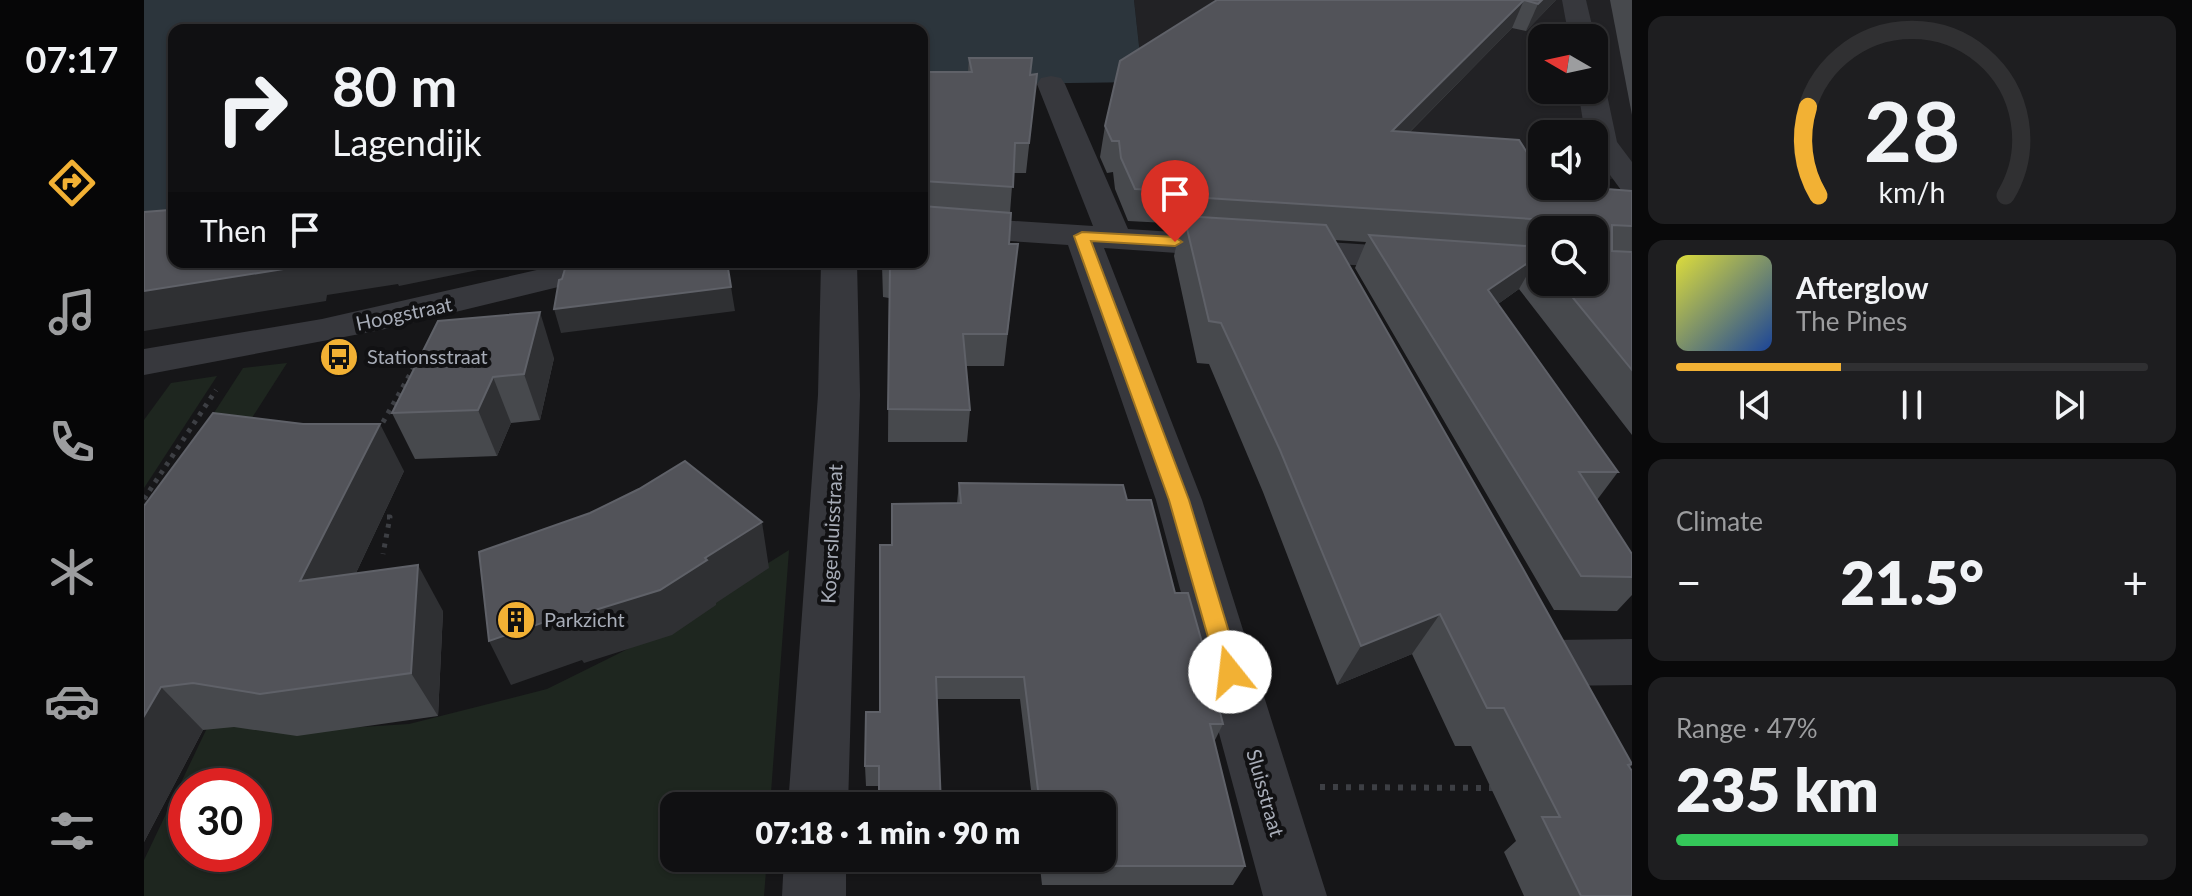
<!DOCTYPE html>
<meta charset="utf-8">
<style>
:root{--surface:#101012;--page:#1e1e20;--text:#f1f3f6;--muted:#9c9d9f;--line:#303032;--accent:#f2b134}
body{margin:0;font-family:Lato,sans-serif;background:var(--page);color:var(--text);height:100vh;display:flex;flex-direction:column;font-size:30px;white-space:nowrap}
*{box-sizing:border-box;margin:0}
p{font-size:26px;color:var(--muted)}
.icon{flex:none;width:44px;height:44px;fill:none;stroke:currentColor;stroke-width:2;stroke-linecap:round;stroke-linejoin:round}
.map{position:relative;flex:1;overflow:hidden}
.sheet{display:flex;flex-direction:column;gap:16px;padding:16px;background:#09090a;width:560px}
.sheet>*{flex:none}
.hud{position:absolute;left:24px;top:24px;width:760px;height:244px;border-radius:16px;box-shadow:0 2px 6px #0004,0 0 0 2px var(--line);background:#101012;color:var(--text);overflow:hidden}
.needle{width:52px;rotate:279deg}
.controls{position:absolute;left:1384px;top:24px;display:grid;gap:16px}
.controls a{display:grid;place-items:center;width:80px;height:80px;border-radius:16px;background:var(--surface);box-shadow:0 2px 6px #0004,0 0 0 2px var(--line);font-size:40px}
.speed{position:absolute;left:24px;top:768px;display:flex;gap:16px;font-size:40px;font-weight:700;text-align:center}
.speed>*{display:grid;place-content:center;width:104px;height:104px;border-radius:50%;background:var(--surface);box-shadow:0 2px 6px #0004,0 0 0 2px var(--line);line-height:1}
.speed .limit{border:12px solid #d22;background:#fff;color:#111}
.pin{position:absolute;display:grid;place-items:center;width:68px;height:68px;color:#fff;margin:-82px -34px;border-radius:50% 50% 50% 0;rotate:-45deg;box-shadow:0 0 8px #0007}
.pin .icon{rotate:45deg}
.me{position:absolute;width:88px;margin:-44px;rotate:344deg;stroke-linejoin:round;filter:drop-shadow(0 0 6px #0008)}
.turn{display:flex;align-items:center;gap:28px;height:168px;padding:0 32px;font-size:36px}
.turn .icon{width:104px;height:104px;stroke-width:2.5}
.turn b{display:block;font-size:56px;line-height:68px}
.then{display:flex;align-items:center;height:76px;padding:0 32px;background:#0003;gap:16px;font-size:30px}
.big{font-size:60px;font-weight:800;line-height:1.1}
.sheet .tile{flex:1;display:flex;flex-direction:column;justify-content:center;gap:12px;min-width:0;padding:0 28px;border-radius:16px;background:var(--page)}
.sheet .dial{align-items:center;gap:0}
.dial svg{height:208px;overflow:visible;fill:none;stroke:var(--line);stroke-width:7;stroke-linecap:round;text-anchor:middle}
.dial text{fill:var(--text);stroke:none}
.song{display:flex;align-items:center;gap:24px}
.cover{width:96px;height:96px;border-radius:12px;background:linear-gradient(135deg,hsl(60 70% 55%),hsl(220 70% 35%))}
.played{height:8px;border-radius:4px;background:linear-gradient(90deg,var(--accent) 35%,var(--line) 35%)}
.keys{display:flex;justify-content:space-around;direction:ltr}
.heat{display:flex;justify-content:space-between;align-items:center;font-size:44px;direction:ltr}
.charge{height:12px;border-radius:6px;background:linear-gradient(90deg,#34c759 47%,var(--line) 0)}
.trip{position:absolute;left:516px;top:792px;width:456px;height:80px;border-radius:16px;background:var(--surface);box-shadow:0 2px 6px #0004,0 0 0 2px var(--line);font-weight:800;line-height:80px;text-align:center}
main{display:flex;flex:1;min-height:0}
.tabs{display:flex;flex-direction:column;width:144px;justify-content:space-around;align-items:center;background:#060607;color:var(--muted)}
.tabs .icon{width:56px;height:56px}
.tabs .active{color:var(--accent)}
.tabs b{font-size:36px;color:var(--text)}
.map>svg:first-child{display:block}
.built{fill:#222225;fill-rule:evenodd}
.green{fill:#1e261f;fill-rule:evenodd}
.water{fill:#2c353c}
.lines{fill:none;stroke-linecap:round;stroke-linejoin:round}
.path-far1{stroke:#3d3f44;stroke-width:5;stroke-dasharray:4 6;stroke-linecap:butt}
.path{stroke:#3d3f44;stroke-width:6;stroke-dasharray:5 8;stroke-linecap:butt}
.minor{fill:#37383d;fill-rule:evenodd}
.wall{fill:#47494d;fill-rule:evenodd}
.shaded-wall{fill:#2f3033}
.building{fill:#525359;stroke:#5f6168;stroke-width:2}
.route{fill:#f2b134;stroke:#9d7322;stroke-width:2}
.labels{text-anchor:middle;stroke-width:8;stroke-linejoin:round;paint-order:stroke}
.street-label{font-size:20px;fill:#a8adb8;stroke:#111113}
.poi-label{font-size:20px;fill:#a8adb8;stroke:#111113;text-anchor:start}
</style>
<main>
<nav class="tabs">
<b>07:17</b>
<svg class="icon active" aria-label="directions" viewBox="0 0 24 24"><path d="M12 3l9 9-9 9-9-9zM9 14v-3h6M13 9l2 2-2 2"/></svg>
<svg class="icon" aria-label="music" viewBox="0 0 24 24"><path d="M9 18V5l10-2v13"/><circle cx="6" cy="18" r="3"/><circle cx="16" cy="16" r="3"/></svg>
<svg class="icon" aria-label="phone" viewBox="0 0 24 24"><path d="M5 4h4l2 5-3 2q2 4 5 5l2-3 5 2v4C11 20 4 13 5 4z"/></svg>
<svg class="icon" aria-label="climate" viewBox="0 0 24 24"><path d="M12 3v18M4 7l16 10M4 17L20 7"/></svg>
<svg class="icon" aria-label="car" viewBox="0 0 24 24"><path d="M5 17H2v-5l4-1 3-4h7l3 4 3 1v5h-3M9 17h6M6 11h13"/><circle cx="7" cy="17" r="2"/><circle cx="17" cy="17" r="2"/></svg>
<svg class="icon" aria-label="filters" viewBox="0 0 24 24"><path d="M4 7h16M4 17h16"/><circle cx="9" cy="7" r="2"/><circle cx="15" cy="17" r="2"/></svg>
</nav>
<div class="map">
<svg width="1488" height="896" viewBox="0 0 1488 896">
<rect width="100%" height="100%" fill="#161618"/>
<!-- built -->
<path class="built" d="M990 0H1488V173L1450 184V134H1398V174L1336 154 999 82ZM1398 38H1450V90H1398Z"/>
<!-- green -->
<g class="green">
<polygon points="143,363 0,587 0,521 99,368"/>
<polygon points="73,376 0,488 0,420 27,383"/>
<path d="M645 550 626 806H530V858H623L620 896H0V860L96 659 138 732 265 724 403 689 506 638ZM42 786H110V854H42Z"/>
</g>
<!-- water -->
<polygon class="water" points="0,0 990,0 999,82 778,85 778,30 30,30 30,221 0,236"/>
<g class="lines">
<!-- path-far1 -->
<g class="path-far1">
<polyline points="234,431 278,353"/>
<polyline points="0,499 72,390"/>
<polyline points="233,517 246,517 239,554"/>
</g>
<!-- path -->
<polyline class="path" points="1176,787 1350,788"/>
<!-- minor -->
<g class="minor">
<polygon points="1418,0 1442,0 1451,38 1450,39 1425,38"/>
<polygon points="907,76 917,78 921,84 984,229 1398,256 1398,278 960,248 1058,500 1183,896 1119,896 1012,500 924,245 778,235 778,215 949,226 893,84 897,78"/>
<polygon points="1450,82 1458,84 1462,90 1473,142 1488,162 1488,193 1477,190 1450,153 1450,134 1441,134 1434,90 1450,90"/>
<polygon points="428,262 489,262 484,270 237,330 0,375 0,349 178,319"/>
<polygon points="677,262 713,262 716,395 704,806 644,806 674,395"/>
<polygon points="1488,639 1488,685 1408,686 1389,679 1381,663 1389,647 1408,640"/>
<polygon points="640,858 702,858 702,896 638,896"/>
</g>
</g>
<!-- wall -->
<g class="wall">
<path d="M1073 0H1412L1382 31 1368 28 1266 132 1398 186 1488 191V435L1375 289 1354 304 1474 472 1453 500 1488 554V595L1473 611 1410 610 1211 268 1222 242 1190 240 1488 765 1486 767 1488 896H1380L1360 852 1372 841 1327 746H1311L1268 654 1193 685 1119 492 1065 364 1053 363 1030 256 1036 229H1024L1023 223 984 221 971 189 969 172 963 173 956 157 961 126ZM1398 230H1450V282H1398Z"/>
<polygon points="1466,0 1488,0 1488,115"/>
<polygon points="825,58 886,75 893,74 882,173 869,173 866,213 865,244 874,244 860,366 822,366 826,410 823,442 744,442 745,298 739,297 738,265 778,72 824,72"/>
<polygon points="294,321 410,358 396,420 367,423 353,456 271,459 248,413"/>
<polygon points="260,471 212,573 299,611 294,716 153,736 90,727 59,730 0,842 0,506"/>
<polygon points="815,483 983,500 1031,593 1079,724 1070,742 1101,866 1089,885 898,885 895,858 958,858 958,806 889,806 876,699 793,699 735,786 722,786 721,766 736,712 748,545 813,503"/>
</g>
<!-- shaded-wall -->
<g class="shaded-wall">
<polygon points="1380,0 1368,28 1236,162 1248,131"/>
<polygon points="1398,0 1412,0 1382,31 1394,4"/>
<polygon points="1394,256 1375,289 1326,324 1344,290"/>
<polygon points="165,262 373,262 255,286 254,284 183,295 182,301 0,331 0,291"/>
<polygon points="587,287 591,311 417,333 410,309"/>
<polygon points="396,312 410,358 396,420 380,374"/>
<polygon points="349,377 367,423 353,456 334,410"/>
<polygon points="236,424 260,471 187,626 156,581"/>
<polygon points="618,522 625,568 572,603 572,605 528,635 440,663 438,660 367,685 345,641 561,558"/>
<polygon points="274,565 299,611 294,716 267,673"/>
<polygon points="1296,614 1268,654 1193,685 1217,646"/>
<polygon points="17,687 59,730 0,842 0,716"/>
</g>
<!-- building -->
<g class="building">
<polygon points="1073,0 1398,0 1394,4 1380,0 1248,131 1375,140 1398,176 1398,186 1425,186 1488,191 1488,226 1468,225 1468,251 1488,252 1488,370 1416,282 1450,282 1450,230 1419,230 1419,221 1032,196 1030,191 991,189 977,158 975,141 968,141 961,126 976,61"/>
<polygon points="825,58 888,58 886,75 893,74 885,143 871,143 869,187 779,181 778,182 778,72 828,72"/>
<polygon points="27,205 30,205 30,262 165,262 165,265 0,291 0,212 25,210"/>
<polygon points="778,206 867,213 865,244 874,244 863,334 819,334 826,410 744,409 746,266 738,265 739,262 778,262"/>
<polygon points="1040,216 1182,225 1378,567 1488,764 1484,765 1488,771 1488,896 1437,896 1398,817 1416,817 1360,708 1343,708 1296,614 1217,646 1136,450 1077,323 1065,321"/>
<polygon points="1225,235 1398,247 1398,261 1394,256 1344,290 1474,472 1435,472 1488,554 1488,577 1437,576"/>
<polygon points="423,262 463,262 465,267 486,262 583,262 587,287 410,309 415,280 418,279"/>
<polygon points="396,312 380,374 349,377 334,410 248,413 294,321"/>
<polygon points="69,413 159,424 236,424 156,581 274,565 267,673 116,694 49,683 17,687 0,716 0,506"/>
<polygon points="541,461 618,522 561,558 563,560 516,590 422,619 421,615 345,641 335,552 446,513 495,489"/>
<polygon points="815,483 979,485 983,500 1007,500 1031,593 1044,593 1061,653 1079,724 1066,724 1101,866 904,866 903,858 958,858 958,806 896,806 880,677 792,677 797,806 735,806 735,766 721,766 722,712 736,712 736,545 748,545 748,504 817,503"/>
</g>
<!-- route -->
<polygon class="route" points="938,232 1031,237 1038,242 1031,246 947,241 1045,500 1097,672 1094,679 1086,682 1078,679 1074,672 1025,500 930,236"/>
<!-- icons -->
<defs>
<g id="bus-disc" transform="scale(2)"><circle r="9.5" fill="#f2b134" stroke="#111113"/><path d="M-5-6H5V4H4V6H2V4H-2V6H-4V4H-5ZM-3.5-4V0h7V-4ZM-3.5 1.2v1.5H-2V1.2ZM2 1.2v1.5H3.5V1.2Z" fill="#111"/></g>
<g id="building-disc" transform="scale(2)"><circle r="9.5" fill="#f2b134" stroke="#111113"/><path d="M-4-6H4V6H1V3H-1V6H-4ZM-2.5-4.3h1.7v1.8h-1.7ZM.8-4.3h1.7v1.8H.8ZM-2.5-1h1.7V.8h-1.7ZM.8-1h1.7V.8H.8Z" fill="#111"/></g>
</defs>
<g fill-rule="evenodd">
<use href="#bus-disc" x="195" y="357"/>
<use href="#building-disc" x="372" y="620"/>
</g>
<g class="labels">
<!-- street labels -->
<g class="street-label">
<text transform="translate(260 314) rotate(-12)" y="7">Hoogstraat</text>
<text transform="translate(688 534) rotate(-87)" y="7">Kogersluisstraat</text>
<text transform="translate(1121 793) rotate(74)" y="7">Sluisstraat</text>
</g>
<!-- poi labels -->
<g class="poi-label">
<text x="223" y="364">Stationsstraat</text>
<text x="400" y="627">Parkzicht</text>
</g>
</g>
</svg>
<div class="controls">
<a><svg class="needle" viewBox="-14 -14 28 28"><path d="M0-13l5 13h-10z" fill="#e53935"/><path d="M0 13l5-13h-10z" fill="#9c9d9f"/></svg></a>
<a><svg class="icon" aria-label="sound" viewBox="0 0 24 24"><path d="M4 9h4l5-4v14l-5-4H4zM17 9q2 3 0 6"/></svg></a>
<a><svg class="icon" aria-label="search" viewBox="0 0 24 24"><circle cx="10" cy="10" r="6"/><path d="M15 15l6 6"/></svg></a>
</div>
<div class="speed"><div class="limit">30</div></div>
<div class="pin" style="left:1031px;top:242px;background:#d93025"><svg class="icon" aria-label="arrive" viewBox="0 0 24 24"><path d="M6 21V4h12l-3 4 3 4H6"/></svg></div>
<svg class="me" style="left:1086px;top:672px" viewBox="-20 -20 40 40"><circle r="19" fill="#fff"/><path d="M0-13L10 11 0 6-10 11z" fill="#f2b134"/></svg>
<div class="trip">07:18 · 1 min · 90 m</div>
<div class="hud">
<div class="turn"><svg class="icon" aria-label="right" viewBox="0 0 24 24"><path d="M7 20v-9h11M14 6l5 5-5 5"/></svg><div><b>80 m</b>Lagendijk</div></div>
<div class="then">Then<svg class="icon" aria-label="arrive" viewBox="0 0 24 24"><path d="M6 21V4h12l-3 4 3 4H6"/></svg></div>
</div>
</div>
<section class="sheet">
<div class="tile dial"><svg viewBox="0 0 100 80">
<path d="M14 69A42 42 0 1 1 86 69"/>
<path d="M14 69A42 42 0 0 1 10 35" stroke="#f2b134"/>
<text x="50" y="56" font-size="32" font-weight="700">28</text>
<text x="50" y="72" font-size="11">km/h</text>
</svg></div>
<div class="tile">
<div class="song"><i class="cover"></i><div><b>Afterglow</b><p>The Pines</p></div></div>
<div class="played"></div>
<div class="keys"><svg class="icon" aria-label="previous" viewBox="0 0 24 24"><path d="M18 5L8 12l10 7zM5 5v14"/></svg><svg class="icon" aria-label="pause" viewBox="0 0 24 24"><path d="M8 5v14M16 5v14"/></svg><svg class="icon" aria-label="next" viewBox="0 0 24 24"><path d="M6 5l10 7-10 7zM19 5v14"/></svg></div>
</div>
<div class="tile"><p>Climate</p>
<div class="heat"><a>−</a><b class="big">21.5°</b><a>+</a></div>
</div>
<div class="tile"><p>Range · 47%</p><b class="big">235 km</b><div class="charge"></div></div>
</section>
</main>
